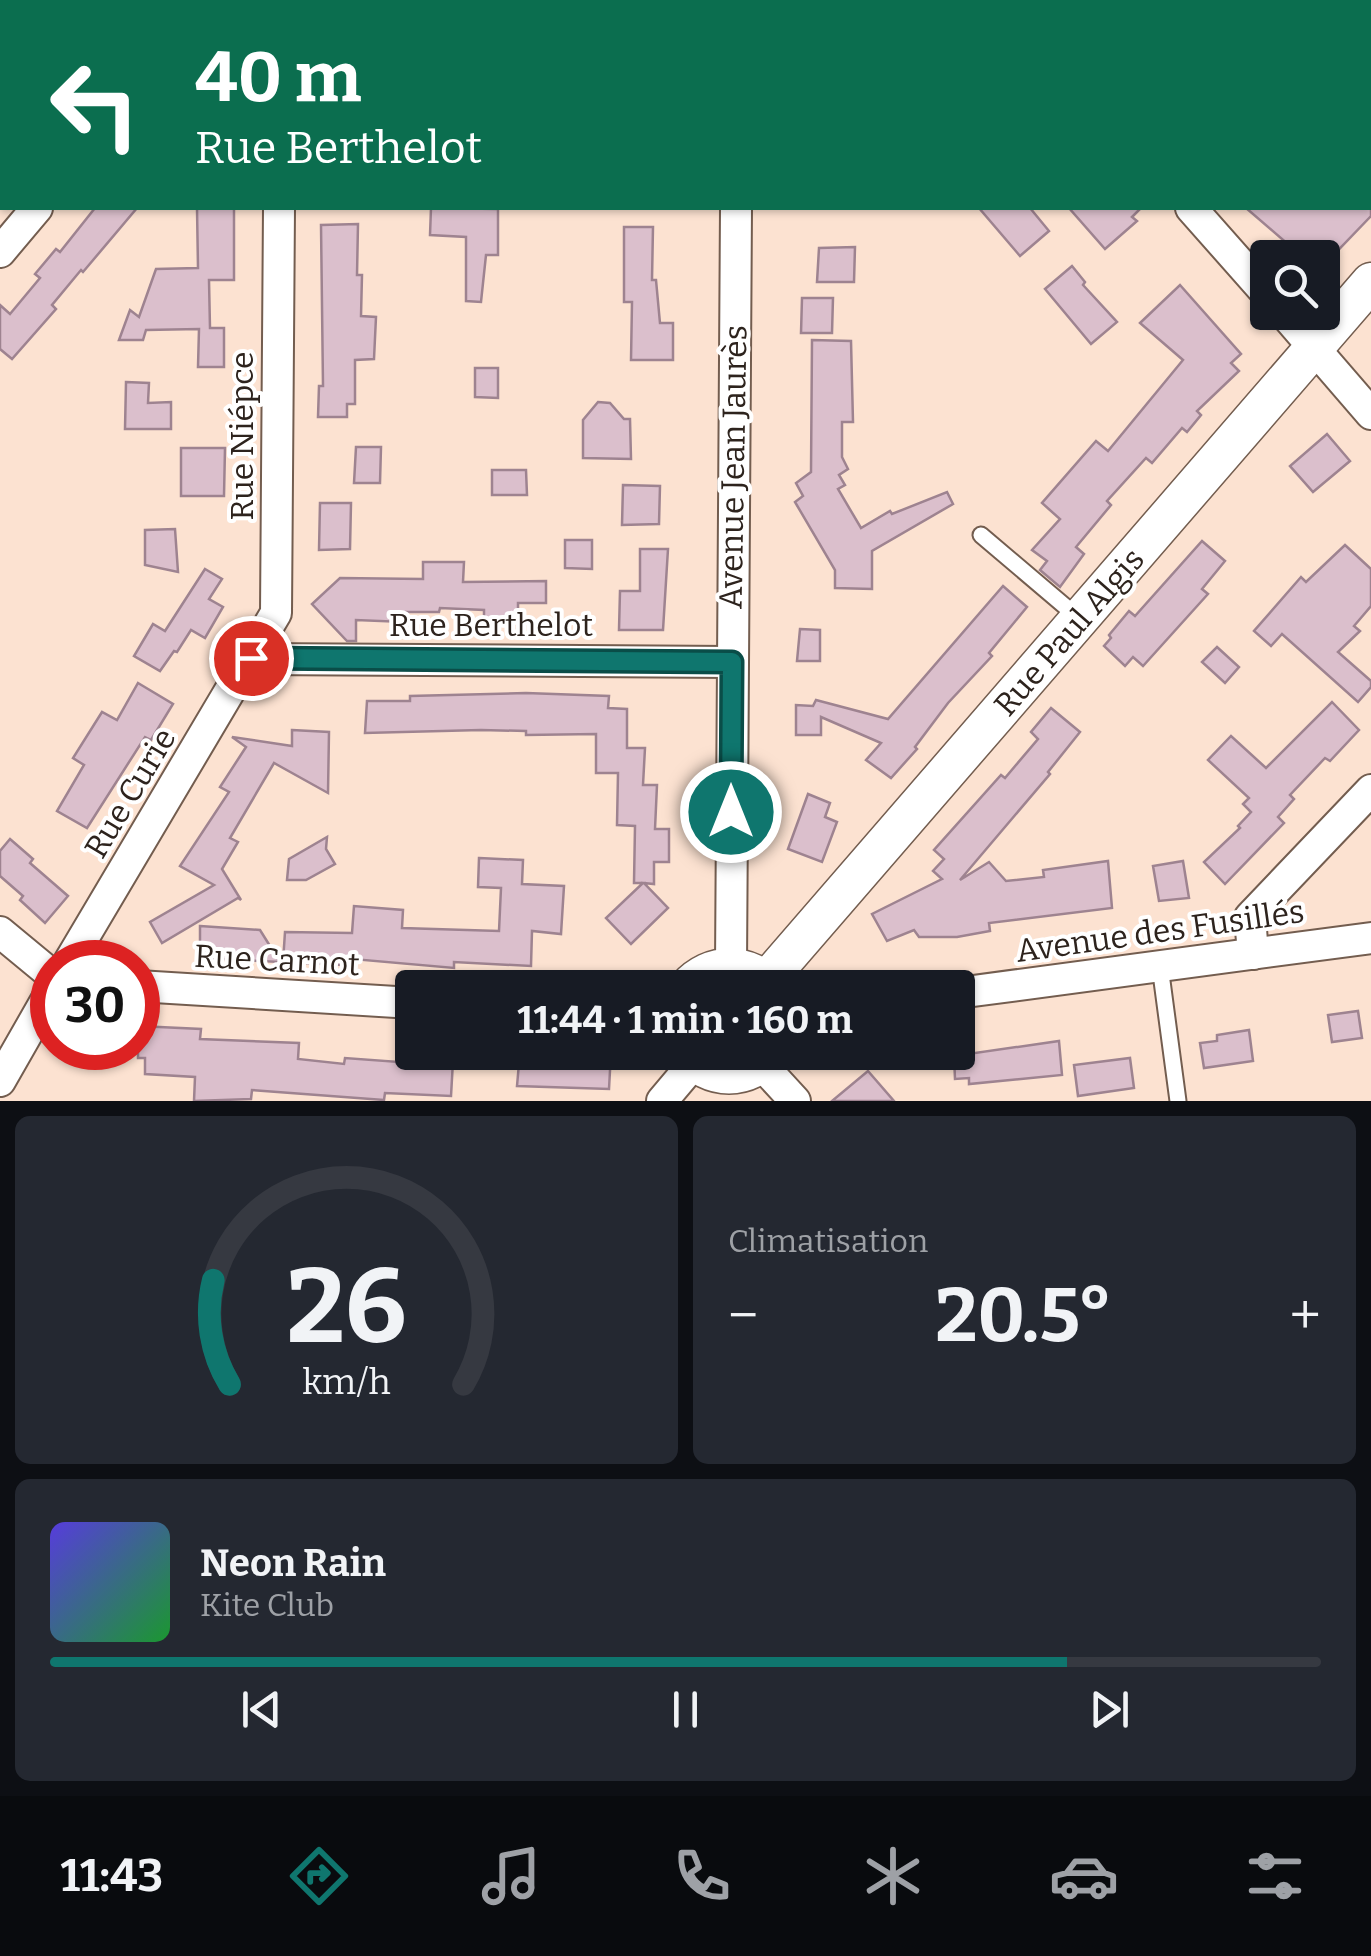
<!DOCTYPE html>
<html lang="fr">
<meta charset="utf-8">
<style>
:root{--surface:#171b24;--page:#242831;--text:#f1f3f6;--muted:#9ea1a6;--line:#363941;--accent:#0f766e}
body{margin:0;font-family:Bitter,serif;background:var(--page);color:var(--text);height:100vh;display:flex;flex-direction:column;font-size:38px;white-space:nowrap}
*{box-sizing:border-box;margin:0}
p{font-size:32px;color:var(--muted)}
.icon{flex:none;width:55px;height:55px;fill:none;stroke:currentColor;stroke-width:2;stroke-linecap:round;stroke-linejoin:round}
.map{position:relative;height:1101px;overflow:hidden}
.panel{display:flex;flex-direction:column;gap:15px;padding:15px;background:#0d0f14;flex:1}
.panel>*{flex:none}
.hud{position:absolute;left:0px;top:0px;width:1372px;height:210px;box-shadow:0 2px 8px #0004;background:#0b6e4f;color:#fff;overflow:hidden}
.controls{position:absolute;left:1250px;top:240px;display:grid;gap:20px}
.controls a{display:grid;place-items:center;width:90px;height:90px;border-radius:10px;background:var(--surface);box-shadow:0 2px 8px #0004;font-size:50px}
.speed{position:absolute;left:30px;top:940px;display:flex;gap:20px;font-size:50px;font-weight:700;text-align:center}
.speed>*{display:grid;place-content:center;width:130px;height:130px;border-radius:50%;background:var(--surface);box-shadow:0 2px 8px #0004;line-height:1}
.speed .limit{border:15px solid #d22;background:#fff;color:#111}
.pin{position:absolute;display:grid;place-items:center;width:85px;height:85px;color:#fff;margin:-42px;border:5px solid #fff;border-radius:50%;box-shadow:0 2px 10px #0007}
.me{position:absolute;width:110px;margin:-55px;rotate:0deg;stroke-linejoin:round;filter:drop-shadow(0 0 8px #0008)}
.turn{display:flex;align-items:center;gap:35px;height:210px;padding:0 30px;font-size:45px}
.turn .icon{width:130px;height:130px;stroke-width:2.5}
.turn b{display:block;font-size:70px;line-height:85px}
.big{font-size:75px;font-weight:700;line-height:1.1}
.panel .card{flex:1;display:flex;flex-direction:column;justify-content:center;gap:15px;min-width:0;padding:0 35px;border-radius:15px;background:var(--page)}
.panel .dial{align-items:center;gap:0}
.dial svg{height:260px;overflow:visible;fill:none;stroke:var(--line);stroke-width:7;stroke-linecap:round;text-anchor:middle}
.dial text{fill:var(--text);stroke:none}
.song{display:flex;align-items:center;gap:30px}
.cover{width:120px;height:120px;border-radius:15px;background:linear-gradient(135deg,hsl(250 70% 55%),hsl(130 70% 35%))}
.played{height:10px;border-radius:5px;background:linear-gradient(90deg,var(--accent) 80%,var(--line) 80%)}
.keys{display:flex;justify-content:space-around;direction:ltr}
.heat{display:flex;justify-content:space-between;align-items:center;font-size:55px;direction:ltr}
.panel .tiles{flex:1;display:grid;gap:15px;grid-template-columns:1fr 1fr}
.card:last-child{grid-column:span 2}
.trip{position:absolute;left:395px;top:970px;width:580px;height:100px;border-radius:10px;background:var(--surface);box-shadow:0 2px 8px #0004;font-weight:700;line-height:100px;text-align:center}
.menu{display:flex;height:160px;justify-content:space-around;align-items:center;background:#090b0e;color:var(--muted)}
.menu .icon{width:70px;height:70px}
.menu .on{color:var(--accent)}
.menu b{font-size:45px;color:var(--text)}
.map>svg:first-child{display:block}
.building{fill:#dbbfcc;stroke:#9e8390;stroke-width:2.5}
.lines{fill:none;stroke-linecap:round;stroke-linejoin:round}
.service-casing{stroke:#735d4f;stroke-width:19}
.minor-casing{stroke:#735d4f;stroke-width:34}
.tertiary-casing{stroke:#735d4f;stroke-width:41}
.service{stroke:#fff;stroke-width:15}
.minor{stroke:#fff;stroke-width:30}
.tertiary{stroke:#fff;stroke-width:38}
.route-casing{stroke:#0a4d48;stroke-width:25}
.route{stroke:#0f766e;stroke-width:18}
.labels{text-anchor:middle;stroke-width:8;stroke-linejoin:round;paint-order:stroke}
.street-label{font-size:32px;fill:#2d231d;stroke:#fff}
</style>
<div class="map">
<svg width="1371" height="1101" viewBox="0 0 1371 1101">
<rect width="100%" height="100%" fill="#fce2d1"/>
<!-- building -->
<g class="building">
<polygon points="95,208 137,208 83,272 81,270 52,305 56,309 12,359 0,349 0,305 10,314 40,278 35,274 56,249 60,252"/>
<polygon points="197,208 234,208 234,280 209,280 210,328 224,328 224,367 198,367 199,329 146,330 143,340 119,340 130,310 139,317 156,269 198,268"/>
<polygon points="431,208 498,209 498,255 486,255 481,302 466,301 466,237 430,235"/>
<polygon points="979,208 1030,208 1049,231 1020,256"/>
<polygon points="1069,208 1141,208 1132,217 1137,221 1105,249"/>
<polygon points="1246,208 1371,208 1371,216 1322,267 1322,258 1304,258"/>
<polygon points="358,224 357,275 362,275 361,316 376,317 374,359 355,360 355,404 347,404 347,417 318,417 319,386 323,386 321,225"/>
<polygon points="624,227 653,227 652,280 656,280 660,323 673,323 673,360 631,360 632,302 624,302"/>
<polygon points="855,247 854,282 817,282 819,248"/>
<polygon points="1072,266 1085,282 1083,285 1117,322 1091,344 1045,289"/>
<polygon points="1180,285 1241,354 1231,363 1239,371 1197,411 1201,415 1187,432 1182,428 1152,463 1146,458 1107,501 1111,505 1076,547 1084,554 1060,587 1040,570 1047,561 1032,550 1060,519 1042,503 1096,441 1108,451 1183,360 1140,323"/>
<polygon points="802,298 833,298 832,333 801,333"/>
<polygon points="812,340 851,341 853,422 842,422 842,457 848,469 839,475 845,485 838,489 861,528 890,511 892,514 947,492 953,504 872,551 872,589 835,588 835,570 795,502 803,496 796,483 811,472"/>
<polygon points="475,368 498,368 498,398 475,397"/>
<polygon points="126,382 149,383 148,403 171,402 171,429 125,429"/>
<polygon points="598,402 610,403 624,419 630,419 631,459 583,458 583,420"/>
<polygon points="1327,434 1350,461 1313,492 1290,466"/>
<polygon points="356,447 381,447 380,483 354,483"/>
<polygon points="181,448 225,448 224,496 181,496"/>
<polygon points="492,470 526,470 527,495 492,495"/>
<polygon points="623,485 660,486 659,524 622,525"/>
<polygon points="320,503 351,503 350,549 319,550"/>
<polygon points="175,529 178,572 145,565 145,530"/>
<polygon points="565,540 592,540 592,569 565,568"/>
<polygon points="1202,541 1225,561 1202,589 1208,594 1143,666 1133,657 1125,666 1104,646 1111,638 1109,635 1129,611 1135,616"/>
<polygon points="1345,545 1371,569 1371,606 1354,626 1360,631 1338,652 1371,681 1371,687 1358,702 1282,634 1271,646 1254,631 1301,577 1306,582"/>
<polygon points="640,549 668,549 663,630 619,630 620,591 640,591"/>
<polygon points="423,562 464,562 463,582 546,581 546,603 518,603 518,622 484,621 484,610 440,608 439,612 404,612 404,622 356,620 356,641 347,641 312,604 340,578 423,579"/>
<polygon points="205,569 222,579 209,599 223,607 205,638 191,630 177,652 174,651 160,671 134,656 153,624 165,631"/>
<polygon points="1003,586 1027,607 989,653 992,656 948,703 915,747 917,749 891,778 866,760 881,743 821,717 821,735 796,735 796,705 813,706 816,700 888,719"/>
<polygon points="800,629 820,630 820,661 797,661"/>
<polygon points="1217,647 1239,667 1225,683 1202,662"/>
<polygon points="138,683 173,704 151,740 145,737 87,828 57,811 84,765 73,758 102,712 117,720"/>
<polygon points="526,693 609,696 608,708 627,709 627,748 645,748 643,785 657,785 655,829 669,829 669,862 654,862 654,884 644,883 668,908 631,944 606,918 643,883 634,883 635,826 617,825 618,773 596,773 596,734 526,735 526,731 481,730 365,733 367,701 410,701 410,696"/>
<polygon points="1332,702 1359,730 1330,761 1325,758 1290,795 1294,799 1278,817 1284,823 1225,884 1204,862 1240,828 1238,826 1251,812 1243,804 1249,798 1208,760 1231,736 1266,768"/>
<polygon points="1051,708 1080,732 1048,772 1050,774 960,880 989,862 1006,881 1044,877 1043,870 1108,861 1112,908 989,923 990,931 957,937 919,937 914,930 887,941 872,914 942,879 933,871 944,859 934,850 1001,775 1005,778 1038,739 1031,732"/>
<polygon points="292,730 329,732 328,793 274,763 230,838 238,842 222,869 241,900 238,898 162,943 150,922 214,885 180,866 229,792 220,787 246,747 232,737 292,746"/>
<polygon points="808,794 830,803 825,817 837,822 822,862 788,849"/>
<polygon points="327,837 326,849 335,864 306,880 287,880 289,859"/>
<polygon points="10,839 33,859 30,863 68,896 45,923 20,900 23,896 0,876 0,851"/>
<polygon points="479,858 523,860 522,884 564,886 561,934 532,931 531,966 454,962 454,968 342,958 342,965 283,962 285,932 352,933 354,906 403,910 402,928 499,931 501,888 478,887"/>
<polygon points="1183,861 1189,898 1159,901 1153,866"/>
<polygon points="200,926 260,930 280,962 200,958"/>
<polygon points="1358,1011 1362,1038 1332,1042 1328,1015"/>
<polygon points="138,1026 201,1029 200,1039 299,1043 298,1059 344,1064 345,1058 412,1063 412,1059 453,1061 451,1096 385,1093 384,1100 252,1090 251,1099 194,1101 195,1077 145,1074 145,1058 138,1058"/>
<polygon points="1249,1030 1253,1061 1204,1068 1200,1043 1217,1041 1217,1035"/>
<polygon points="1059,1041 1062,1075 969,1084 969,1078 955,1079 954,1056"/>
<polygon points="520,1052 611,1052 609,1089 517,1086"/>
<polygon points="1130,1058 1134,1088 1078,1096 1074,1065"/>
<polygon points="868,1071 894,1101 832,1101"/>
</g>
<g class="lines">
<!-- service casing -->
<g class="service-casing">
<g id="service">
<polyline points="981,535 1080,619"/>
<polyline points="1160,966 1178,1101"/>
</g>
</g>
<!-- minor casing -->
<g class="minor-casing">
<g id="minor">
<polyline points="1009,0 1011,2"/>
<polyline points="206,2 208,0"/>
<polyline points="281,2 281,0"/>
<polyline points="737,2 737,0"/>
<polyline points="1061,2 1064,0"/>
<polyline points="1191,208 1268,295"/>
<polyline points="0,252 37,208"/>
<polyline points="1283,312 1371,414"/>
<polyline points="251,659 731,662"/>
<polyline points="0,932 52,975"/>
<polyline points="1253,954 1250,917 1371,790"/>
<polyline points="69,962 276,613 279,208"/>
<polyline points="731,967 736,208"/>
<polyline points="138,986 412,1003"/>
<polyline points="958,993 1371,938"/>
<polyline points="762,1065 795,1101"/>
<polyline points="0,1081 52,990"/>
<polyline points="662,1101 694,1063"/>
</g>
</g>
<!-- tertiary casing -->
<g class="tertiary-casing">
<g id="tertiary">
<polyline points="766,981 1371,282"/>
<path d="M687 988C711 961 748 961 772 988"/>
<path d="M685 1052C710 1082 748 1082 773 1052"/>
</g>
</g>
<!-- service -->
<use href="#service" class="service"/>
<!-- minor -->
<use href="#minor" class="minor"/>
<!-- tertiary -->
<use href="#tertiary" class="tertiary"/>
</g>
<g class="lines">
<!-- route casing -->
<g class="route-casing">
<polyline id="route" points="251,658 732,662 731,812"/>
</g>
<!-- route -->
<use href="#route" class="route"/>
</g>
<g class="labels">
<!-- street labels -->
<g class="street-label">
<text transform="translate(242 436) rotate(-90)" y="11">Rue Niépce</text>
<text transform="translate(733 467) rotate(-89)" y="11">Avenue Jean Jaurès</text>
<text x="491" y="636">Rue Berthelot</text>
<text transform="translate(1069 632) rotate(-49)" y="11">Rue Paul Algis</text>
<text transform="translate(130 793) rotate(-59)" y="11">Rue Curie</text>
<text transform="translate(1160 931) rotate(-8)" y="11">Avenue des Fusillés</text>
<text transform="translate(277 960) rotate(3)" y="11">Rue Carnot</text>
</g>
</g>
</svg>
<div class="controls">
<a><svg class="icon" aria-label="search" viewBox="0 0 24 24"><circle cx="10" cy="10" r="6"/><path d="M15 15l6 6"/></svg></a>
</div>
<div class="speed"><div class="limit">30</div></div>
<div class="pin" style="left:251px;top:658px;background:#d93025"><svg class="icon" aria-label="arrive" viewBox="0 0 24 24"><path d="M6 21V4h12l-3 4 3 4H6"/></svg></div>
<svg class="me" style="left:731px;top:812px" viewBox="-20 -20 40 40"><circle r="17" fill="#0f766e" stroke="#fff" stroke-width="3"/><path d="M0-11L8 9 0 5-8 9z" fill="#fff"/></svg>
<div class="trip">11:44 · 1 min · 160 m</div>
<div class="hud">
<div class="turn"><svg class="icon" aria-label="left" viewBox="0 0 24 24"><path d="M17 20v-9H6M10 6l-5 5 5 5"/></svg><div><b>40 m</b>Rue Berthelot</div></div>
</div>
</div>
<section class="panel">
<div class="tiles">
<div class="card dial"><svg viewBox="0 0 100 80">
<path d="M14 69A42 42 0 1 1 86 69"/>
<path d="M14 69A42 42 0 0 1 9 37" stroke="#0f766e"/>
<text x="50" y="56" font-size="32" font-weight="700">26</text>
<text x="50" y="72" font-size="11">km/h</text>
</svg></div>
<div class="card"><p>Climatisation</p>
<div class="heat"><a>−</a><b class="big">20.5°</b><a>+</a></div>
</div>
<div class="card">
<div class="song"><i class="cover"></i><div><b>Neon Rain</b><p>Kite Club</p></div></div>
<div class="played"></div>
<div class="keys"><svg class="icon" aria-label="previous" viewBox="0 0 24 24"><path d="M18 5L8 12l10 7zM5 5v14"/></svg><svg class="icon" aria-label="pause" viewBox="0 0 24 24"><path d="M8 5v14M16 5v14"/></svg><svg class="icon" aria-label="next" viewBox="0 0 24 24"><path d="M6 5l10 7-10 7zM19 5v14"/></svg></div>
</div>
</div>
</section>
<nav class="menu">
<b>11:43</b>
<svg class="icon on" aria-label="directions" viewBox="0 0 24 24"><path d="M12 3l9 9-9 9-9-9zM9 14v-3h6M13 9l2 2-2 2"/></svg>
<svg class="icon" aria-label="music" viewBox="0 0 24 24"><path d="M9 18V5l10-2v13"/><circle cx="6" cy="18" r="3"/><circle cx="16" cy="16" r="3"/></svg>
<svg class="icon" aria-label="phone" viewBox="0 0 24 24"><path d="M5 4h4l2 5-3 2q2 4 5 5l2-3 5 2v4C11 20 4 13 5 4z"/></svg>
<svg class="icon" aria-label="climate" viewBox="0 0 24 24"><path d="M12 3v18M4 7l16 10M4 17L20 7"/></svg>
<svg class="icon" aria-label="car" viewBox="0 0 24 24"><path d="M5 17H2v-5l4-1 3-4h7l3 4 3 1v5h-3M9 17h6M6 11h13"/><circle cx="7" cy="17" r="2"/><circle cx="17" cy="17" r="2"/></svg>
<svg class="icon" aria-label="filters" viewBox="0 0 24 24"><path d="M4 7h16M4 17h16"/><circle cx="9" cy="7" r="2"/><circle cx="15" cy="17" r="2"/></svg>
</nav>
